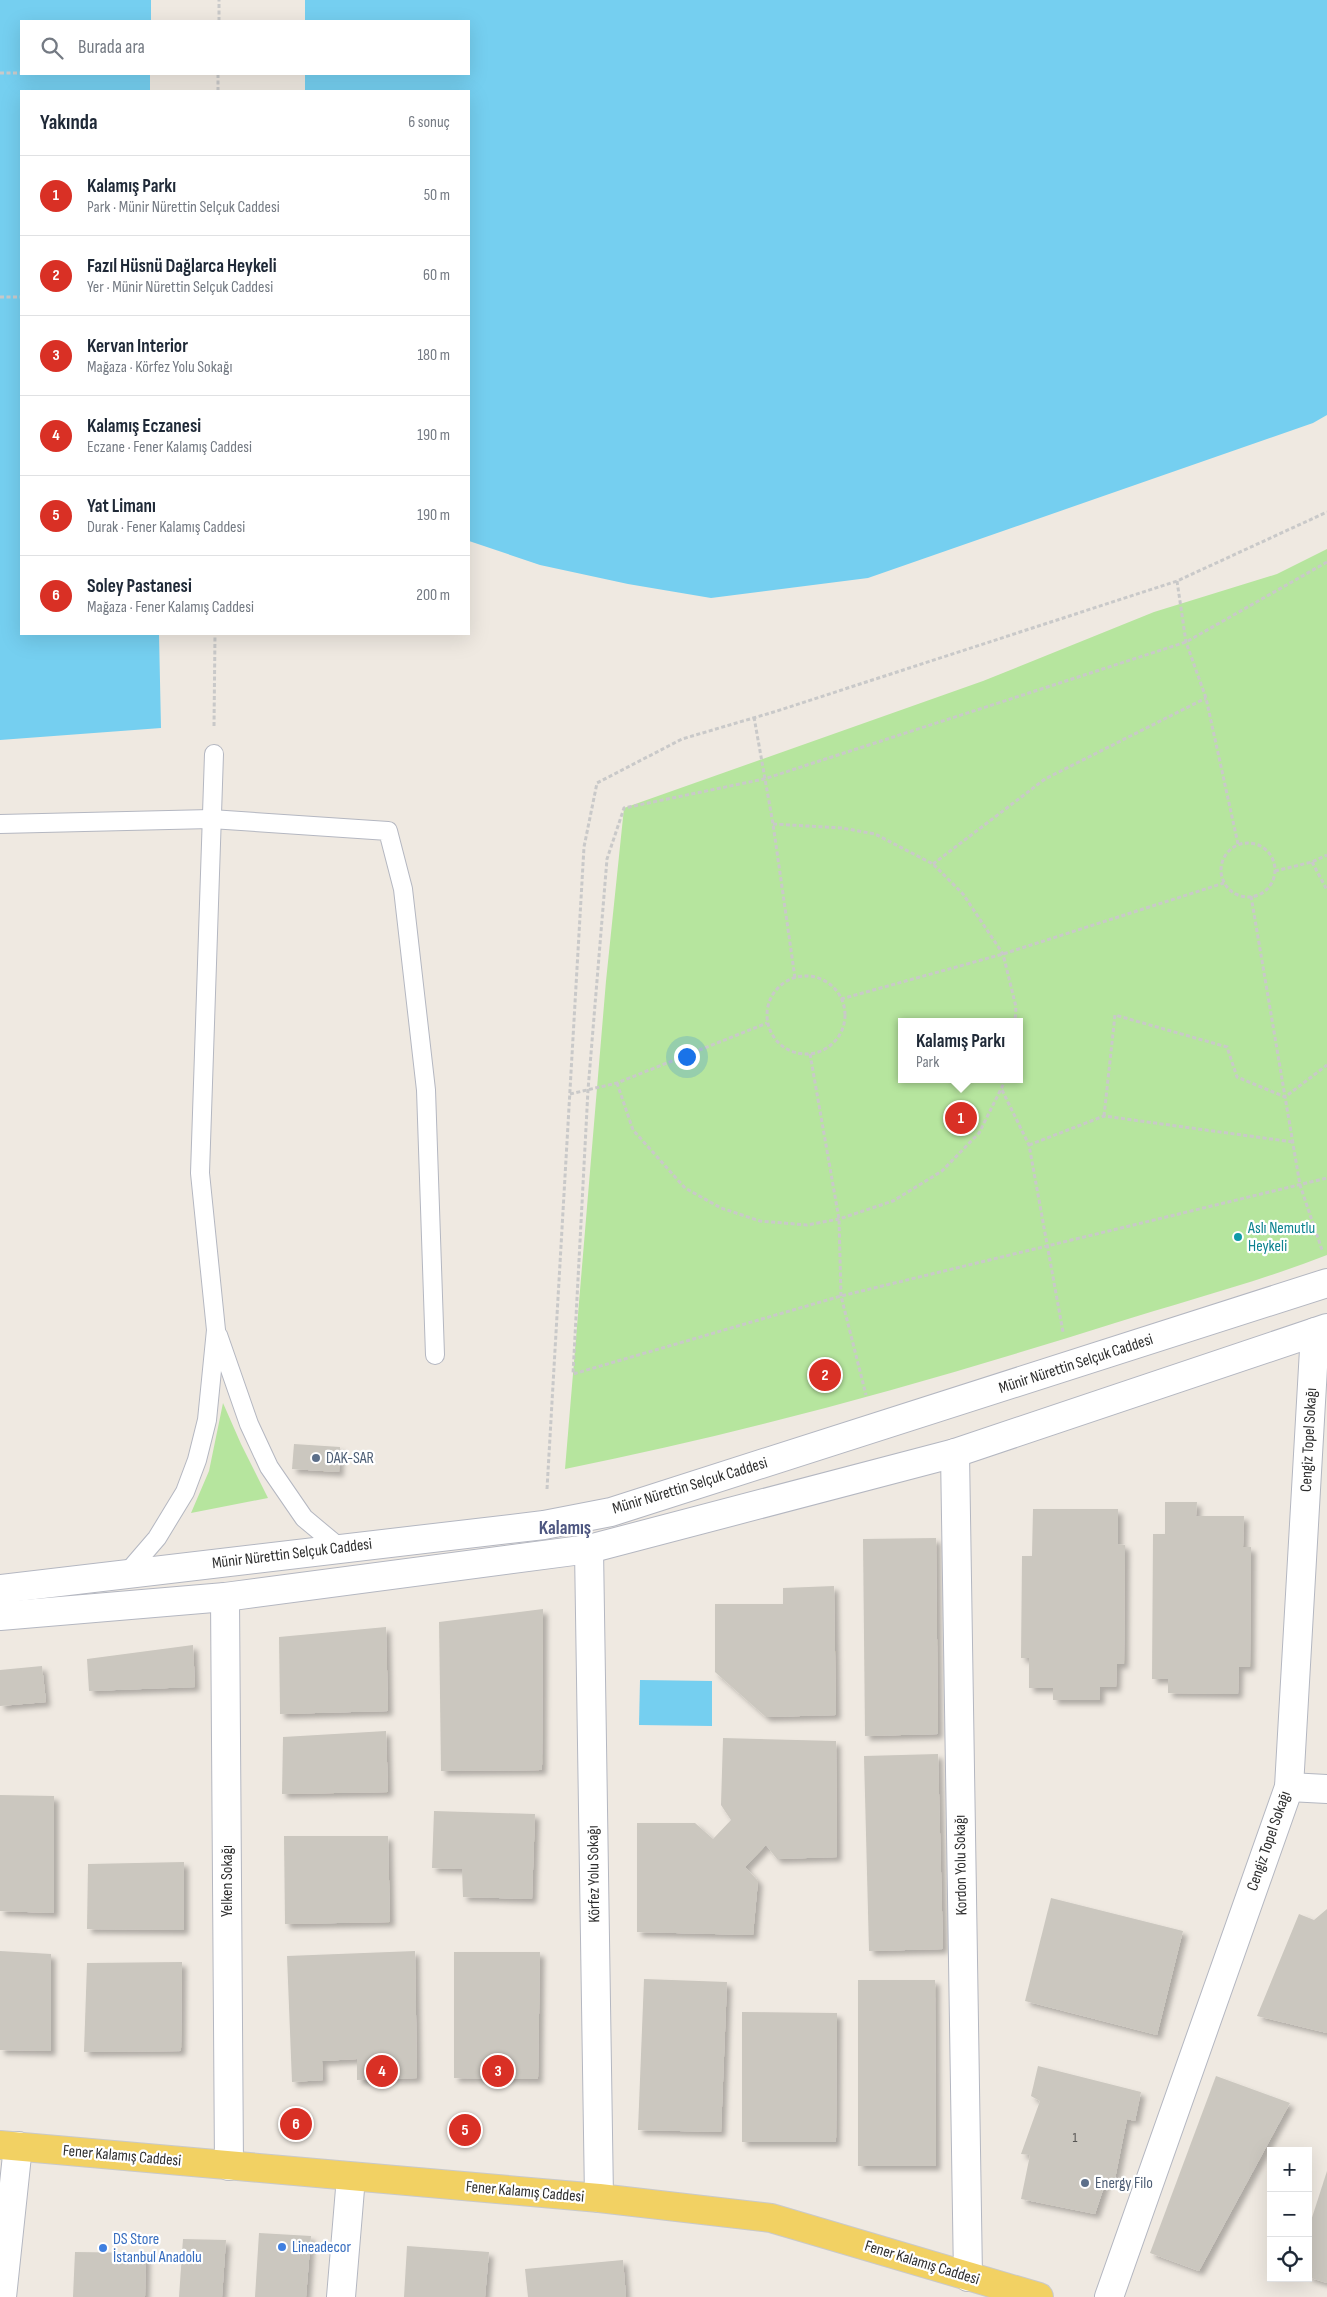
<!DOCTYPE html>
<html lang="tr">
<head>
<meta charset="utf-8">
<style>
  body { margin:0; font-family:"Sofia Sans Condensed",sans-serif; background:#f2f2f3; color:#1f2937 }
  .controls { position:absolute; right:15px; bottom:15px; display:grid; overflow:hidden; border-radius:0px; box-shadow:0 5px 20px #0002 }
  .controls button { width:45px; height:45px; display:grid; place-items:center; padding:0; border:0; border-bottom:1px solid #e0e1e3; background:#fff; color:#1f2937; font:25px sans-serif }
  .you { position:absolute; left:686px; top:1056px; width:18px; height:18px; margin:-12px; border:4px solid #fff; border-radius:50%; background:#1a73e8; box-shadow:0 0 0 8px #1a73e833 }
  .badge { display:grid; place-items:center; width:32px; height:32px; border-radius:50%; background:#d93025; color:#fff; font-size:16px; font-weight:700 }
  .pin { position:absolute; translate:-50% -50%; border:2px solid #fff; box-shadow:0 1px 5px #0006 }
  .popup { position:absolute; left:898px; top:1018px; width:125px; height:65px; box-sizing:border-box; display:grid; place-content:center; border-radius:0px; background:#fff; filter:drop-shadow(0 1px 4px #0005); font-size:16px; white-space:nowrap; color:#747a83 }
  .popup b { font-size:19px; color:#1f2937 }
  .popup::after { content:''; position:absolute; left:50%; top:100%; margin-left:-10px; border:10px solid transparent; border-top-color:#fff }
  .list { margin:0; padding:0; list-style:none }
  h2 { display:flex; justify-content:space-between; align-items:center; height:65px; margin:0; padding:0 20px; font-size:21px }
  h2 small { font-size:16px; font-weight:400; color:#747a83 }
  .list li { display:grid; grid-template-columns:32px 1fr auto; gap:15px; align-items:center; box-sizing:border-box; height:80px; padding:0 20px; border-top:1px solid #e0e1e3 }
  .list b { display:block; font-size:19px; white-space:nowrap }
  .list p { margin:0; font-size:16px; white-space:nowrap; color:#747a83 }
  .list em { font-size:16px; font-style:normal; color:#747a83 }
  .icon { flex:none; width:28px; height:28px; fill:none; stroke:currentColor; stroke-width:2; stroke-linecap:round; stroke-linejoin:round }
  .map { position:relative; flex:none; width:1327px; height:2297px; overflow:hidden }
  .search { position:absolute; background:#fff; box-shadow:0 5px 20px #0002; left:20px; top:20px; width:450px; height:55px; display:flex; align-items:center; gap:12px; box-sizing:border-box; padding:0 18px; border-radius:0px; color:#747a83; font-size:19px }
  .panel { position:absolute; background:#fff; box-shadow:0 5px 20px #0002; left:20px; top:90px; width:450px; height:545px; border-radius:0px }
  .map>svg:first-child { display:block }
</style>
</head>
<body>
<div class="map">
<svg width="1327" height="2297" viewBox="0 0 1327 2297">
  <defs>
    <filter id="shadow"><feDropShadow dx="4.5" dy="4.5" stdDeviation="2.5" flood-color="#0004"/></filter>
  </defs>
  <rect width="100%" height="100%" fill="#efe9e1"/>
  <g fill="#b6e59e" fill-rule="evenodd">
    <path d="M1327,549V1255C1258,1282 1185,1301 1115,1323C934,1380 751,1432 565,1469L606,981L624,808L983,681L1154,612L1277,574ZM902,1022H1020V1079H902Z"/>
    <polygon points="223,1403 241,1444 268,1498 191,1513 209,1471"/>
  </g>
  <g fill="#75cff0">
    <polygon points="0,0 151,0 151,21 21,21 21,74 150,74 150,91 21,91 21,634 159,634 161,728 0,740"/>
    <polygon points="305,0 1327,0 1327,415 1313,423 868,578 711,598 628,584 540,565 469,541 469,91 305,91 305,74 469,74 469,21 305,21"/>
    <polygon points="640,1680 712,1681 712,1726 639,1725"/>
  </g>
  <g fill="#cbc7bf" filter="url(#shadow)">
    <polygon points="294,1444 340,1447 339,1472 292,1469"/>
    <polygon points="1165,1502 1197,1502 1196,1516 1244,1516 1243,1547 1251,1547 1250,1667 1239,1667 1238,1694 1168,1693 1168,1679 1152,1679 1153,1534 1165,1534"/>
    <polygon points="1033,1509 1118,1509 1118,1544 1125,1545 1124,1664 1117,1664 1116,1687 1100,1687 1100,1700 1053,1700 1053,1688 1029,1688 1029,1658 1021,1658 1022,1556 1032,1556"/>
    <polygon points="936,1538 938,1734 865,1736 863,1539"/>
    <polygon points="834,1586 836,1715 766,1717 715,1672 715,1604 783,1604 783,1588"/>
    <polygon points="543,1609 542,1770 441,1771 439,1622"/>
    <polygon points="386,1627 388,1711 280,1714 279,1637"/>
    <polygon points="193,1645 195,1687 89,1691 87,1659"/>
    <polygon points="42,1666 46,1702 0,1706 0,1670"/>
    <polygon points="386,1731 388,1792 282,1794 283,1737"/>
    <polygon points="723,1738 836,1741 837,1857 777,1859 766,1845 745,1867 758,1881 753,1935 637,1932 637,1823 695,1823 713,1839 731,1820 721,1805"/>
    <polygon points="938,1754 943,1949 869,1951 864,1756"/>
    <polygon points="0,1795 54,1796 54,1913 0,1911"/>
    <polygon points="434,1811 535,1814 532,1899 463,1897 462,1869 432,1868"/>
    <polygon points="284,1836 388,1836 390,1922 285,1924"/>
    <polygon points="184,1862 184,1930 87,1929 88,1864"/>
    <polygon points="1051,1898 1183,1931 1157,2035 1025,2001"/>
    <polygon points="1327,1909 1327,2033 1257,2016 1299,1914 1314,1920"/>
    <polygon points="0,1951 51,1954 51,2051 0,2050"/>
    <polygon points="415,1951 417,2078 357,2080 357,2059 322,2061 323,2080 292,2082 287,1956"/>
    <polygon points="454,1952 540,1952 538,2079 454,2078"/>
    <polygon points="182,1962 181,2051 84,2052 87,1963"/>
    <polygon points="644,1979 727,1982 721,2132 638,2130"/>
    <polygon points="858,1980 935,1980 936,2166 858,2166"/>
    <polygon points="742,2012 837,2013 836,2142 742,2142"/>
    <polygon points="1038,2066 1141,2092 1135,2121 1127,2119 1115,2179 1107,2178 1095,2214 1021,2199 1030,2155 1021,2154 1040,2101 1031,2096"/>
    <polygon points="1216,2076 1290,2103 1199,2271 1150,2253"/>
    <polygon points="1327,2171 1327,2283 1308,2277 1308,2230"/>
    <polygon points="259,2233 311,2236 306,2297 255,2297"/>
    <polygon points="183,2239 226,2240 222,2297 179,2297"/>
    <polygon points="407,2246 489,2252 485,2297 404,2297"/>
    <polygon points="75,2252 146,2253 145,2297 73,2297"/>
    <polygon points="623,2260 626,2297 528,2297 525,2269"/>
  </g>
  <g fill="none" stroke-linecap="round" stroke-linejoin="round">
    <defs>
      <g id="lane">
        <polyline points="0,824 211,819 388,831 403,889 426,1090 435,1355"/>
        <polyline points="218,1335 249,1424 269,1467 304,1518 340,1548"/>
        <polyline points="126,1574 157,1538 185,1492 197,1460 207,1420 216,1330 200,1173 214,754"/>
      </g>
      <g id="street">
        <polyline points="955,1453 968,2277"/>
        <polyline points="589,1549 599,2198"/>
        <polyline points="225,1597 229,2166"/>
        <polyline points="1289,1787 1327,1789"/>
        <polyline points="2,2297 18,2146"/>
        <polyline points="341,2297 351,2177"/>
        <polyline points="1109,2297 1289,1787 1315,1332"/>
      </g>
      <g id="secondary">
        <polyline points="0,1589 544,1525 611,1512 1327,1283"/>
        <polyline points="0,1616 225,1597 589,1549 955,1453 1327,1328"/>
      </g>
      <polyline id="primary" points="0,2145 599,2198 771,2218 1039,2297"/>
    </defs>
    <use href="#lane" stroke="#b4b7c1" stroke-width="20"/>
    <use href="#street" stroke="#b4b7c1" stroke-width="30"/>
    <use href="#secondary" stroke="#b4b7c1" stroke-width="30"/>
    <use href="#primary" stroke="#c9c9c9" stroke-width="30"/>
    <g stroke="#c9c9c9" stroke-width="3" stroke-dasharray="4 2.5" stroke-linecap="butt">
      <polyline points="219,21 219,0"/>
      <polyline points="0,73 21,73"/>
      <polyline points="218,91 218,74"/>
      <polyline points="0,297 21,297"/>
      <polyline points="1327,562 1186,642 764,779 624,808 607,859 588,1090 573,1374 841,1296 1327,1178"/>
      <polyline points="1177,581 1186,642 1206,698 1238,844"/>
      <polyline points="754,717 773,824 795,978"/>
      <polyline points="214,726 215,634"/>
      <polyline points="773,824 842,828 875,834 933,864 963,894 1003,954 1016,1007 1015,1022"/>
      <circle cx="1248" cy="870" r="27"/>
      <polyline points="1312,862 1327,890"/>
      <polyline points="933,864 1045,779 1206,698"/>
      <polyline points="1275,871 1312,862 1327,855"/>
      <polyline points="1251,896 1300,1185 1322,1250"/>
      <circle cx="806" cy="1015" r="39"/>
      <polyline points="841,999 1003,954 1224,883"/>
      <polyline points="810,1054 839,1219 841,1296 866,1395"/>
      <polyline points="617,1083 633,1130 685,1188 721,1208 760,1221 807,1225 839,1219 893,1201 942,1171 979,1133 1006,1079"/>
      <polyline points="1002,1090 1029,1145 1063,1332"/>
      <polyline points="570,1094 617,1083 767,1023"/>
      <polyline points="1104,1116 1115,1015 1227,1047 1237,1077 1285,1097 1327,1065"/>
      <polyline points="1029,1145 1104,1116 1293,1142"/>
      <polyline points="547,1489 584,847 597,783 682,739 777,711 1177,581 1327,512"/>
    </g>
    <use href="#lane" stroke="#fff" stroke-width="18"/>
    <use href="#street" stroke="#fff" stroke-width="28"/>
    <use href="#secondary" stroke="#fff" stroke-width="28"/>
    <use href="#primary" stroke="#f2d163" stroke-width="28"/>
  </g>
  <circle fill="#0f9aa8" stroke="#fff" stroke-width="2" cx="1238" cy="1237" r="5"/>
  <g fill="#5c6f8a" stroke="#fff" stroke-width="2">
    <circle cx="316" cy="1458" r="5"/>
    <circle cx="1085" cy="2183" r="5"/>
  </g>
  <g fill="#3f7fe0" stroke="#fff" stroke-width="2">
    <circle cx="282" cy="2247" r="5"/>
    <circle cx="103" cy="2248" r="5"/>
  </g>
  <g text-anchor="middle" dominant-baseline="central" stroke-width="4.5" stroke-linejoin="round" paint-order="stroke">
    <g font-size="14" fill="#555452">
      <text x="1075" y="2137">1</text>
    </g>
    <g font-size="16" fill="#0d838f" stroke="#fff" text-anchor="start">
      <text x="1248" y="1228">Aslı Nemutlu<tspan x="1248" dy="18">Heykeli</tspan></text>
    </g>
    <g font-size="16" fill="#2e2e2e" stroke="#fff">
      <text transform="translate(1076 1364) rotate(-18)">Münir Nürettin Selçuk Caddesi</text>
      <text transform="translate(1309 1440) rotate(-87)">Cengiz Topel Sokağı</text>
      <text transform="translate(690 1486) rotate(-17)">Münir Nürettin Selçuk Caddesi</text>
      <text transform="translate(292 1554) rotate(-7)">Münir Nürettin Selçuk Caddesi</text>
      <text transform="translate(1269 1841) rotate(-71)">Cengiz Topel Sokağı</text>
      <text transform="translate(961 1865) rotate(-91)">Kordon Yolu Sokağı</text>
      <text transform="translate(594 1874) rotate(-91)">Körfez Yolu Sokağı</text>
      <text transform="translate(227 1881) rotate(-90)">Yelken Sokağı</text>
      <text transform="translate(122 2156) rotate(5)">Fener Kalamış Caddesi</text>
      <text transform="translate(525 2192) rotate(5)">Fener Kalamış Caddesi</text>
      <text transform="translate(922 2263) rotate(17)">Fener Kalamış Caddesi</text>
    </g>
    <g font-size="16" fill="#4e5e75" stroke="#fff" text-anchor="start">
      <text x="326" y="1458">DAK-SAR</text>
      <text x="1095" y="2183">Energy Filo</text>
    </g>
    <g font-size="16" fill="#366cbe" stroke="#fff" text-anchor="start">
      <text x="113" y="2239">DS Store<tspan x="113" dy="18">İstanbul Anadolu</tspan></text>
      <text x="292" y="2247">Lineadecor</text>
    </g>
    <g font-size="19" font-weight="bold" fill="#4d5680" stroke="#fff">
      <text x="565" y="1528">Kalamış</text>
    </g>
  </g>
</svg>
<div class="controls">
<button>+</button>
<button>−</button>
<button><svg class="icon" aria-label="locate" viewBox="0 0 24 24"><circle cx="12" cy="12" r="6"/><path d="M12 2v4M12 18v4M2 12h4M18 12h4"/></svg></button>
</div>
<div class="you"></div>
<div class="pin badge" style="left:961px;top:1118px">1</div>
<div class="popup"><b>Kalamış Parkı</b>Park</div>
<div class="pin badge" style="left:825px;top:1375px">2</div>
<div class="pin badge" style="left:498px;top:2071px">3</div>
<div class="pin badge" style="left:382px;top:2071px">4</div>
<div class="pin badge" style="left:465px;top:2130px">5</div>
<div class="pin badge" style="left:296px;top:2124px">6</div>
<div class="search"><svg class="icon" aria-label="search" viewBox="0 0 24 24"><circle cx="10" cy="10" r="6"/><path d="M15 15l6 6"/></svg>Burada ara</div>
<section class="panel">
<h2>Yakında<small>6 sonuç</small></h2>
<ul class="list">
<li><span class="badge">1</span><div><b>Kalamış Parkı</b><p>Park · Münir Nürettin Selçuk Caddesi</p></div><em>50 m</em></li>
<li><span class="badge">2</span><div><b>Fazıl Hüsnü Dağlarca Heykeli</b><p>Yer · Münir Nürettin Selçuk Caddesi</p></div><em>60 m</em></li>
<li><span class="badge">3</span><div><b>Kervan Interior</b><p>Mağaza · Körfez Yolu Sokağı</p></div><em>180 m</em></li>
<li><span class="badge">4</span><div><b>Kalamış Eczanesi</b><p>Eczane · Fener Kalamış Caddesi</p></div><em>190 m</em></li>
<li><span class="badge">5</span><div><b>Yat Limanı</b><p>Durak · Fener Kalamış Caddesi</p></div><em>190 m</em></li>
<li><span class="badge">6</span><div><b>Soley Pastanesi</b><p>Mağaza · Fener Kalamış Caddesi</p></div><em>200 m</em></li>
</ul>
</section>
</div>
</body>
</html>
